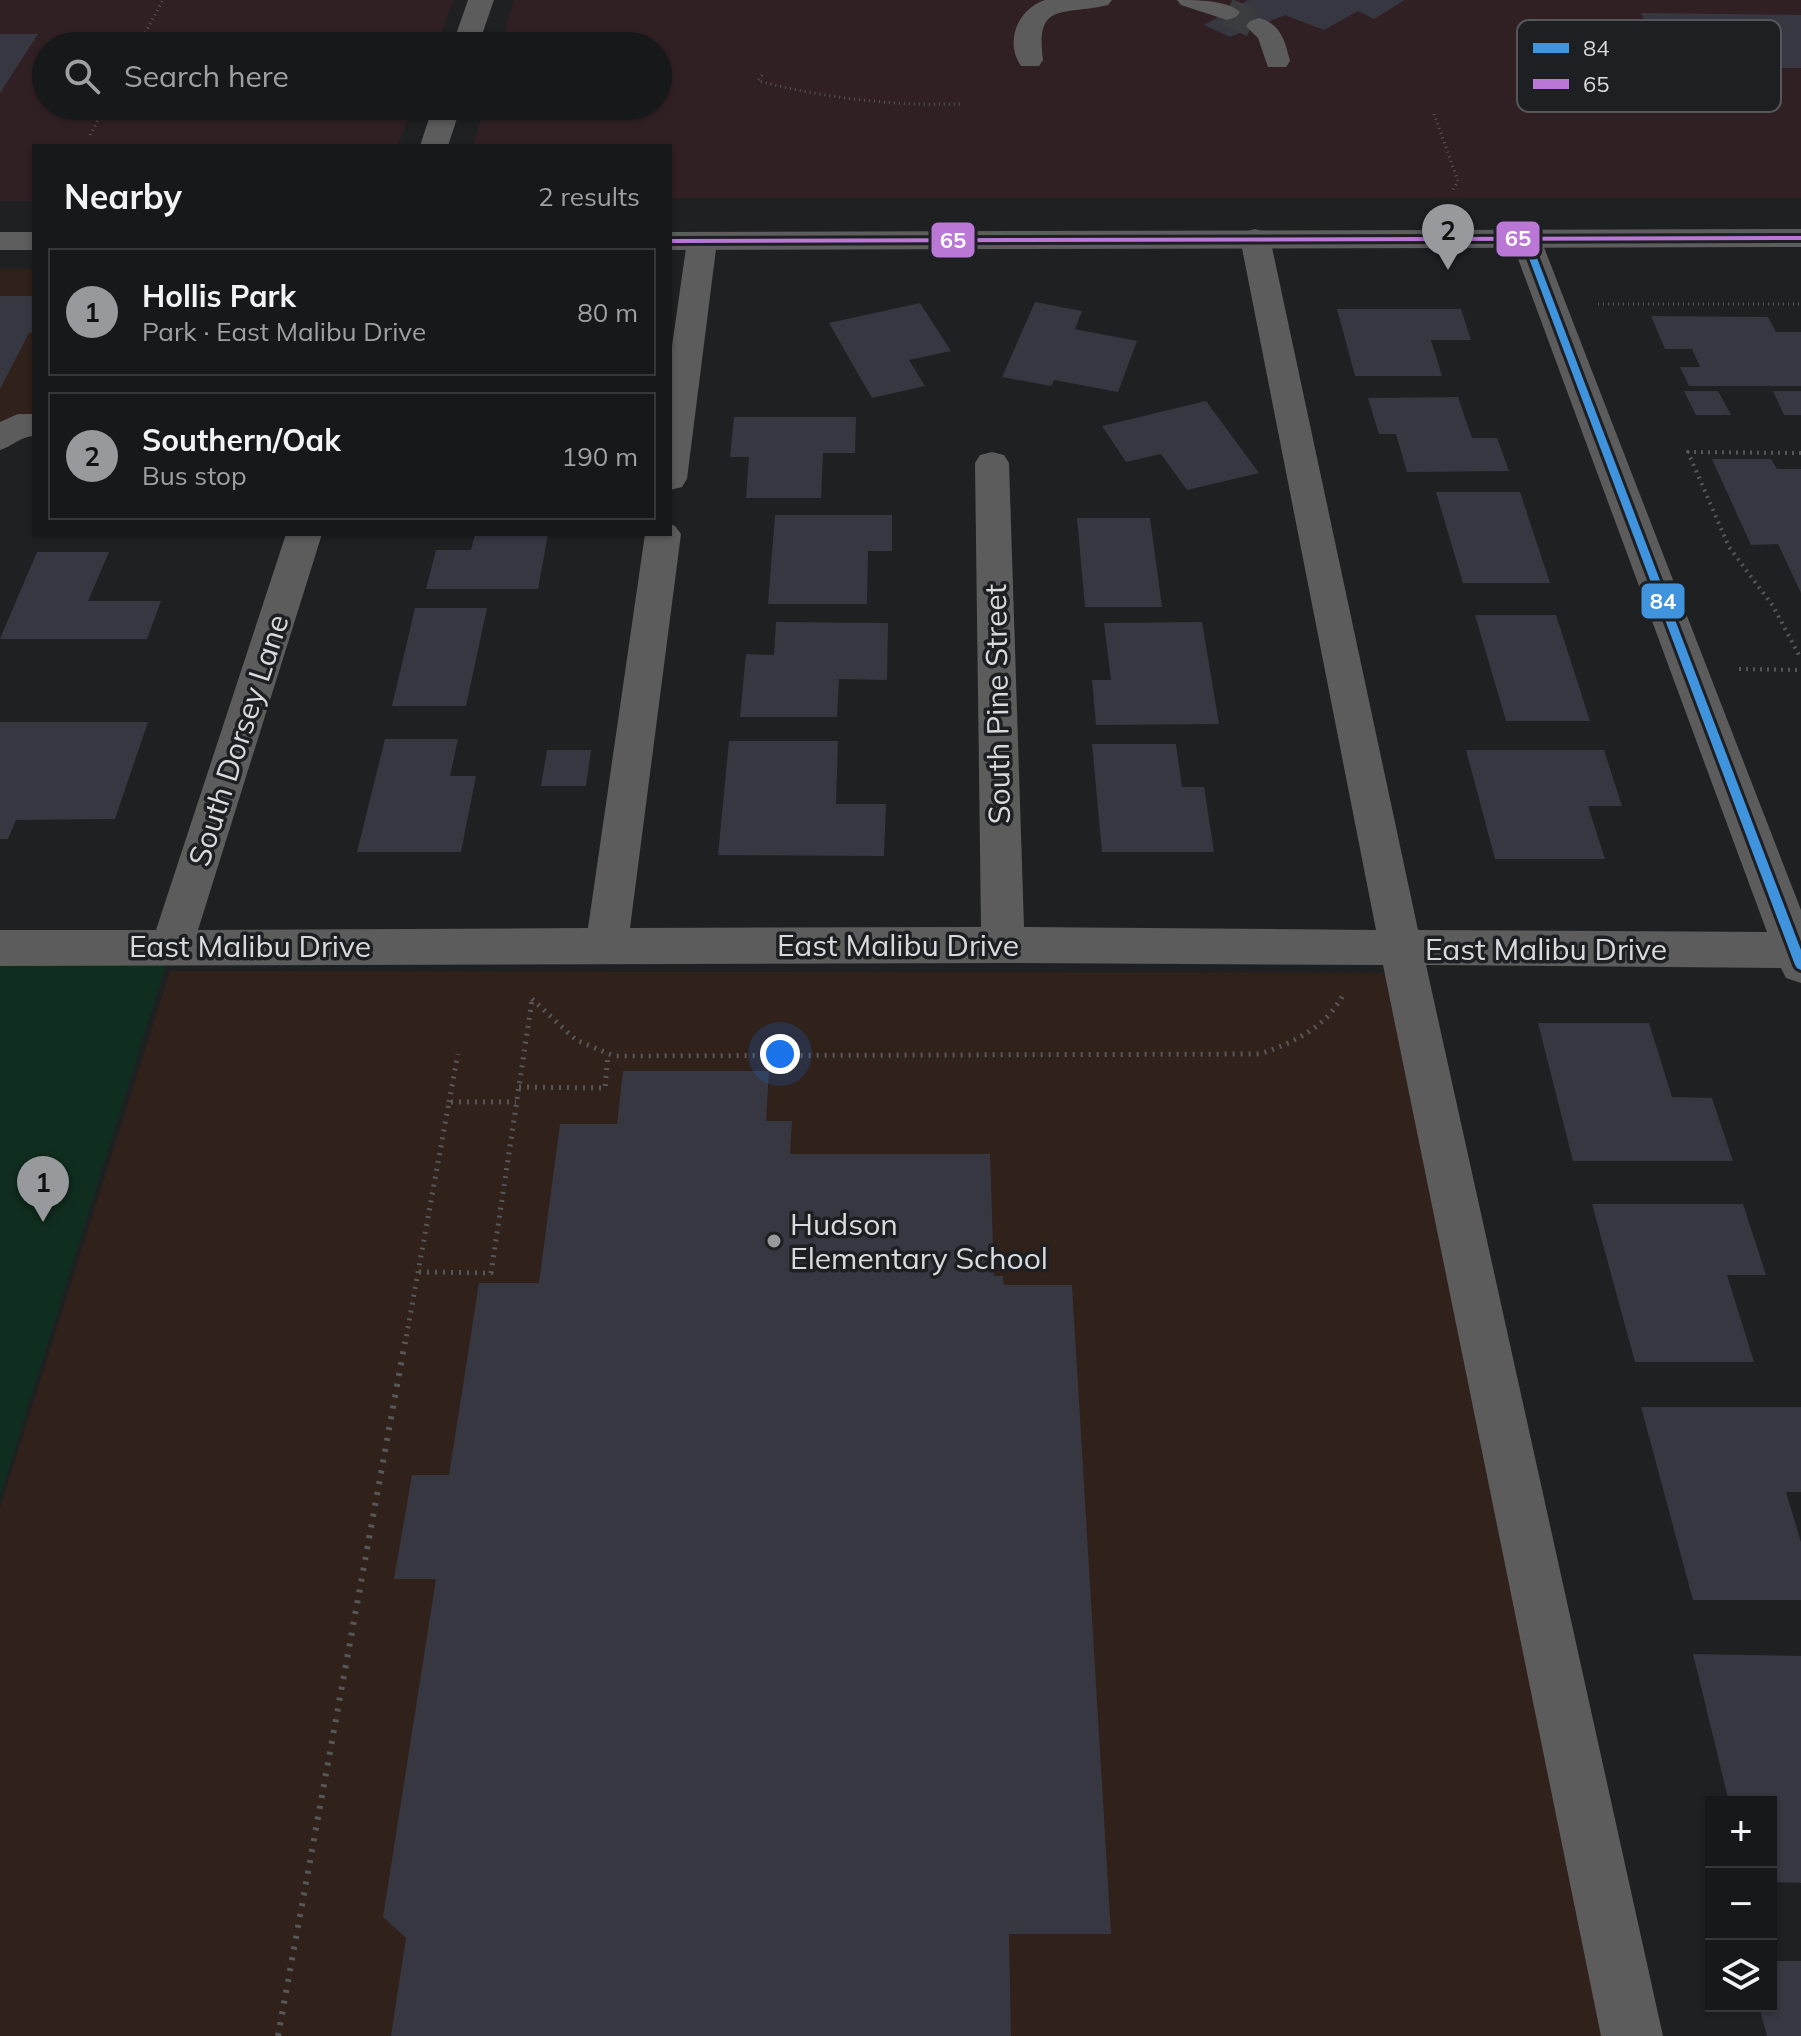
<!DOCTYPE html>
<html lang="en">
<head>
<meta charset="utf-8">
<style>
  body { margin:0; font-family:Mulish,sans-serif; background:#232527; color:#f1f3f6 }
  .controls { position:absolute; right:24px; bottom:24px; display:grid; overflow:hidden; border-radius:0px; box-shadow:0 2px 6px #0004 }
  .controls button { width:72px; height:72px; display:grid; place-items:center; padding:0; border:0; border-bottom:2px solid #353739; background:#16181a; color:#f1f3f6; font:40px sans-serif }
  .you { position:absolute; left:780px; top:1054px; width:28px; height:28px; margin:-20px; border:6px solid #fff; border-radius:50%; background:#1a73e8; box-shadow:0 0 0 12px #1a73e833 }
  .badge { display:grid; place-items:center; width:52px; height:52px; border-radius:50%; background:#97999c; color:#111; font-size:26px; font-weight:700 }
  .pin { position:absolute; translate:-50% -66px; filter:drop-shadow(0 2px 4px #0008) }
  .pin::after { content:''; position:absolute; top:42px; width:28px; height:24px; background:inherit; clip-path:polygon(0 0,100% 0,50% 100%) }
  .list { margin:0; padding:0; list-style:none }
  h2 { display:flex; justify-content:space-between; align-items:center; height:104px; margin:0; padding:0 32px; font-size:34px }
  h2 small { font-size:26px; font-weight:400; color:#9ea0a2 }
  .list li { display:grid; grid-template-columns:52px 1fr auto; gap:24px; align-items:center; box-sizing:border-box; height:128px; margin:0 16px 16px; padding:0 16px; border:2px solid #353739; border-radius:0px }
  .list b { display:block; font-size:30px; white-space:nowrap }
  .list p { margin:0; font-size:26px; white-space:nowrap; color:#9ea0a2 }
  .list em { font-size:26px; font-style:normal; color:#9ea0a2 }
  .icon { flex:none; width:44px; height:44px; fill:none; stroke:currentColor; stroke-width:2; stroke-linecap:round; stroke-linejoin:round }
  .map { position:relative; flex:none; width:1801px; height:2036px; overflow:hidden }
  .search { position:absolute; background:#16181a; box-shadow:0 2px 6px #0004; left:32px; top:32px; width:640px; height:88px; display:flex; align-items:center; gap:20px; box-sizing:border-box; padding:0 28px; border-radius:44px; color:#9ea0a2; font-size:30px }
  .panel { position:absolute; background:#16181a; box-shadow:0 2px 6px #0004; left:32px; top:144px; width:640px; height:392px; border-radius:0px }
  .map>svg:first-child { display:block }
</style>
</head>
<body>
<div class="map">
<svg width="1801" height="2036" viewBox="0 0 1801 2036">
  <rect width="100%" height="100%" fill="#1e2022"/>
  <g fill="#302023">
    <polygon points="0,0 454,0 436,46 46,46 46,106 413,106 398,146 34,146 34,201 0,201"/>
    <polygon points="514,0 1801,0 1801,198 670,198 670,146 473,146 484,106 658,106 658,46 500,46"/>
  </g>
  <g fill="#30211b">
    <polygon points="0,269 34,269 34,425 0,439"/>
    <polygon points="170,971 1406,973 1631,2036 0,2036 0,1508"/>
  </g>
  <polygon fill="#102e1f" points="172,945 0,1496 0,948"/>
  <g fill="#373741">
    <polygon points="1248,0 1405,0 1374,19 1358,11 1324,30 1285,15 1230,37 1204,25"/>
    <polygon points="1641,13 1801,15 1801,68 1671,68"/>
    <polygon points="0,34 38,34 0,93"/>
    <polygon points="0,296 34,296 34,333 29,333 0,389"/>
    <polygon points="1035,302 1082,311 1075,329 1137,341 1118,392 1054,380 1051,386 1002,377"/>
    <polygon points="920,303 951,351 909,360 925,386 872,398 829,323"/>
    <polygon points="1337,309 1461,309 1471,340 1431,340 1442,376 1355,376"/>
    <polygon points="1651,316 1768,317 1776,332 1801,332 1801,386 1689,386 1680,367 1700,367 1692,349 1665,349"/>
    <polygon points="1684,391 1718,391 1731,415 1696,415"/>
    <polygon points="1773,391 1801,391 1801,415 1784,415"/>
    <polygon points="1458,397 1472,438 1497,438 1509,471 1407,472 1396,434 1379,434 1368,398"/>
    <polygon points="1206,401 1259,473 1187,490 1161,454 1126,462 1102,426"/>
    <polygon points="734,417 856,417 855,453 823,453 821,498 746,498 749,457 730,457"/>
    <polygon points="1712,459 1771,459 1777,469 1801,469 1801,593 1778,544 1751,545"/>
    <polygon points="1436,492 1520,492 1550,583 1463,583"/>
    <polygon points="775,515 892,515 892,551 868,551 867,604 768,604"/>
    <polygon points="1077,518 1150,518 1162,607 1085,607"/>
    <polygon points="475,534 548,534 538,589 426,589 436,550 471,550"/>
    <polygon points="37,552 109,552 88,601 161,601 147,639 0,639"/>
    <polygon points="415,608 487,608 466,706 392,706"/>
    <polygon points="1475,615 1556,615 1590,721 1506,721"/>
    <polygon points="776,622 888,623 887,680 839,679 837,717 740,717 746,654 774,655"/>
    <polygon points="1202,622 1219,724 1096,725 1092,680 1111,680 1104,623"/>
    <polygon points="0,722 148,722 115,819 16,820 8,839 0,839"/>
    <polygon points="385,739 458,739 450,776 476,776 461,852 357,852"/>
    <polygon points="729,741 838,741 836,804 886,804 884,856 718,855"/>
    <polygon points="1092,744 1176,744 1182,787 1204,787 1214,852 1102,852"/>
    <polygon points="547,750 591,750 586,786 541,786"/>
    <polygon points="1466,750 1604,750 1622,806 1588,806 1605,859 1495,859"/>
    <polygon points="1538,1023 1649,1023 1672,1097 1712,1098 1733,1161 1573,1161"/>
    <polygon points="623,1071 769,1071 766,1121 792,1121 790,1154 990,1154 994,1276 1003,1276 1004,1285 1072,1285 1111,1934 1009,1934 1011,2036 391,2036 406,1938 383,1917 436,1579 394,1579 412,1475 449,1475 479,1283 539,1283 560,1124 617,1124"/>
    <polygon points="1592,1204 1743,1204 1766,1275 1727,1275 1754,1362 1635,1362"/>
    <polygon points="1641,1407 1801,1407 1801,1492 1786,1492 1801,1542 1801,1600 1693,1600"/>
    <polygon points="1693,1654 1801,1656 1801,1883 1771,1882 1771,1802 1729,1802"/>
    <polygon points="1771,1961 1801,1961 1801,2036 1767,2036 1759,2006 1771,2006"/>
  </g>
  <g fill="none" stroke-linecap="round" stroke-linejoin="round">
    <polyline stroke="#3a3c3e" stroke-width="28" stroke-dasharray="28 14" stroke-linecap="butt" points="1227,12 1259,26"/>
    <g stroke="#575758" stroke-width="3" stroke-dasharray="1 4" stroke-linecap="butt">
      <polyline points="138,46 163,0"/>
      <path d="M762,75L758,81C825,98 891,106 960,104"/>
      <polyline points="1434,114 1458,181 1453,190"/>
      <polyline points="90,135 106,106"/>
      <polyline points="1598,304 1801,304"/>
    </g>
    <g stroke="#575758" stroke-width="4" stroke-dasharray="2 5" stroke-linecap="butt">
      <polyline points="1801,453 1688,452 1729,547 1773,606 1801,659"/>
      <polyline points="1739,669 1801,670"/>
    </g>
    <g stroke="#575758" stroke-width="5" stroke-dasharray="2 6" stroke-linecap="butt">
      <path d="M532,999L576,1040L614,1056L1260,1054C1295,1042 1327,1027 1344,993"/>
      <polyline points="519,1087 605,1088 608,1054"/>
      <polyline points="449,1102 458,1054"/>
      <polyline points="419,1272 491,1273 532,1000"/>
      <polyline points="405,1344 449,1102 516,1102"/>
    </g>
    <polyline stroke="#575758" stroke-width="6" stroke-dasharray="3 8" stroke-linecap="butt" points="278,2036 405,1342"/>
    <g fill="#5d5c5c" fill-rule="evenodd">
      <polygon points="468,0 494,0 478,46 452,46"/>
      <path d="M1045,0H1112L1108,5C1064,16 1035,0 1043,60L1039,66H1021C1004,41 1018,9 1045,0Z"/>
      <path d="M1177,0C1197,0 1227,0 1240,12L1236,17L1227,20L1181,5Z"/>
      <path d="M1259,18C1281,24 1285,41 1290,61L1286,67H1268L1258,38L1246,26L1250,21Z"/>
      <polygon points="433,106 461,106 448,146 420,146"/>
      <polygon points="1525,228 1535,231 1540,237 1801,910 1801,983 1786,978 1781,968 1426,965 1663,2036 1601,2036 1383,965 1003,963 0,966 0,930 156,930 286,534 322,534 198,930 588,928 645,534 670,534 670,524 675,526 681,534 630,928 981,927 975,463 980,455 992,452 1004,455 1009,463 1024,927 1376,930 1240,238 1245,232 1255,229 1265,232 1270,238 1418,930 1767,932 1510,237 1515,231"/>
      <polygon points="702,232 712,235 717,241 687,479 682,487 670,490 670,360 687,241 692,235"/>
      <path d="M18,414H34V436C21,436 13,446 0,450V422Z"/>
    </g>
    <g fill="#5e5d5e" fill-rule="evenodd">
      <polygon points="1801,229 1801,247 670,250 670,232"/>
      <rect x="0" y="232" width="34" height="18"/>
    </g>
    <defs>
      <polygon id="bus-1" points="1522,235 1529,237 1801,950 1801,970 1797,968 1795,965 1521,237"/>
      <polygon id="bus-2" points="1801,236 1801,240 670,243 670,239"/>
    </defs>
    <use href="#bus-1" stroke="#1d1f23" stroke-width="6"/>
    <use href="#bus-2" stroke="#1d1f23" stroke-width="6"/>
    <use href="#bus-1" fill="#4094de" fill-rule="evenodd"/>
    <use href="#bus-2" fill="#ba77d6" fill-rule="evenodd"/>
  </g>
  <circle fill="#97999c" stroke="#1d1f23" stroke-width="3" cx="774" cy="1241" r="8"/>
  <g text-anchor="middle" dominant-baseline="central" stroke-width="7" stroke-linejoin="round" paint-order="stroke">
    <g font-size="30" fill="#d8dadd" stroke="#1d1f23">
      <text transform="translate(997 704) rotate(-91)">South Pine Street</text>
      <text transform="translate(238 740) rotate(-72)">South Dorsey Lane</text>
      <text x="898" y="945">East Malibu Drive</text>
      <text x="250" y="946">East Malibu Drive</text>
      <text x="1546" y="949">East Malibu Drive</text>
    </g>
    <g font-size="30" fill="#d8dadd" stroke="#1d1f23" text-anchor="start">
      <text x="790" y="1224">Hudson<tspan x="790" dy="34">Elementary School</tspan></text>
    </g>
  </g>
  <rect x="1517" y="20" width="264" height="92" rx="12" fill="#1d1f23" stroke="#55575b" stroke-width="2"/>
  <rect x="1533" y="43" width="36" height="10" fill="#4094de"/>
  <rect x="1533" y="79" width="36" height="10" fill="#ba77d6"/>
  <g font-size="22" fill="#d8dadd">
    <text x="1583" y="56">84</text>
    <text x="1583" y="92">65</text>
  </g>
  <g stroke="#1d1f23" stroke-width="3">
    <rect x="1495" y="220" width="46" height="38" rx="8" fill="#ba77d6"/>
    <rect x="930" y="221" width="46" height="38" rx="8" fill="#ba77d6"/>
    <rect x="1640" y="582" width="46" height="38" rx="8" fill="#4094de"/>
  </g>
  <g font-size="22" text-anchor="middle" font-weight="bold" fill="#fff">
    <text x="1518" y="246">65</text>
    <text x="953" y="248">65</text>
    <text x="1663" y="609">84</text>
  </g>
</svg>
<div class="controls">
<button>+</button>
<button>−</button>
<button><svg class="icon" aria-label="layers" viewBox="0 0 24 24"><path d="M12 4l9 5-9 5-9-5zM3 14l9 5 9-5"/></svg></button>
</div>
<div class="you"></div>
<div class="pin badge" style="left:43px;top:1222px">1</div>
<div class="pin badge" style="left:1448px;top:270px">2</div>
<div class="search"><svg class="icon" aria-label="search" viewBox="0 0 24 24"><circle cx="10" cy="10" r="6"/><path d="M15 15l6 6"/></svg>Search here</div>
<section class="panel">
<h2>Nearby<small>2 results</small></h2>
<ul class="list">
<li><span class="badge">1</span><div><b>Hollis Park</b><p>Park · East Malibu Drive</p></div><em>80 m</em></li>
<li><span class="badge">2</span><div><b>Southern/Oak</b><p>Bus stop</p></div><em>190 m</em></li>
</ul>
</section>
</div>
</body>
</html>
